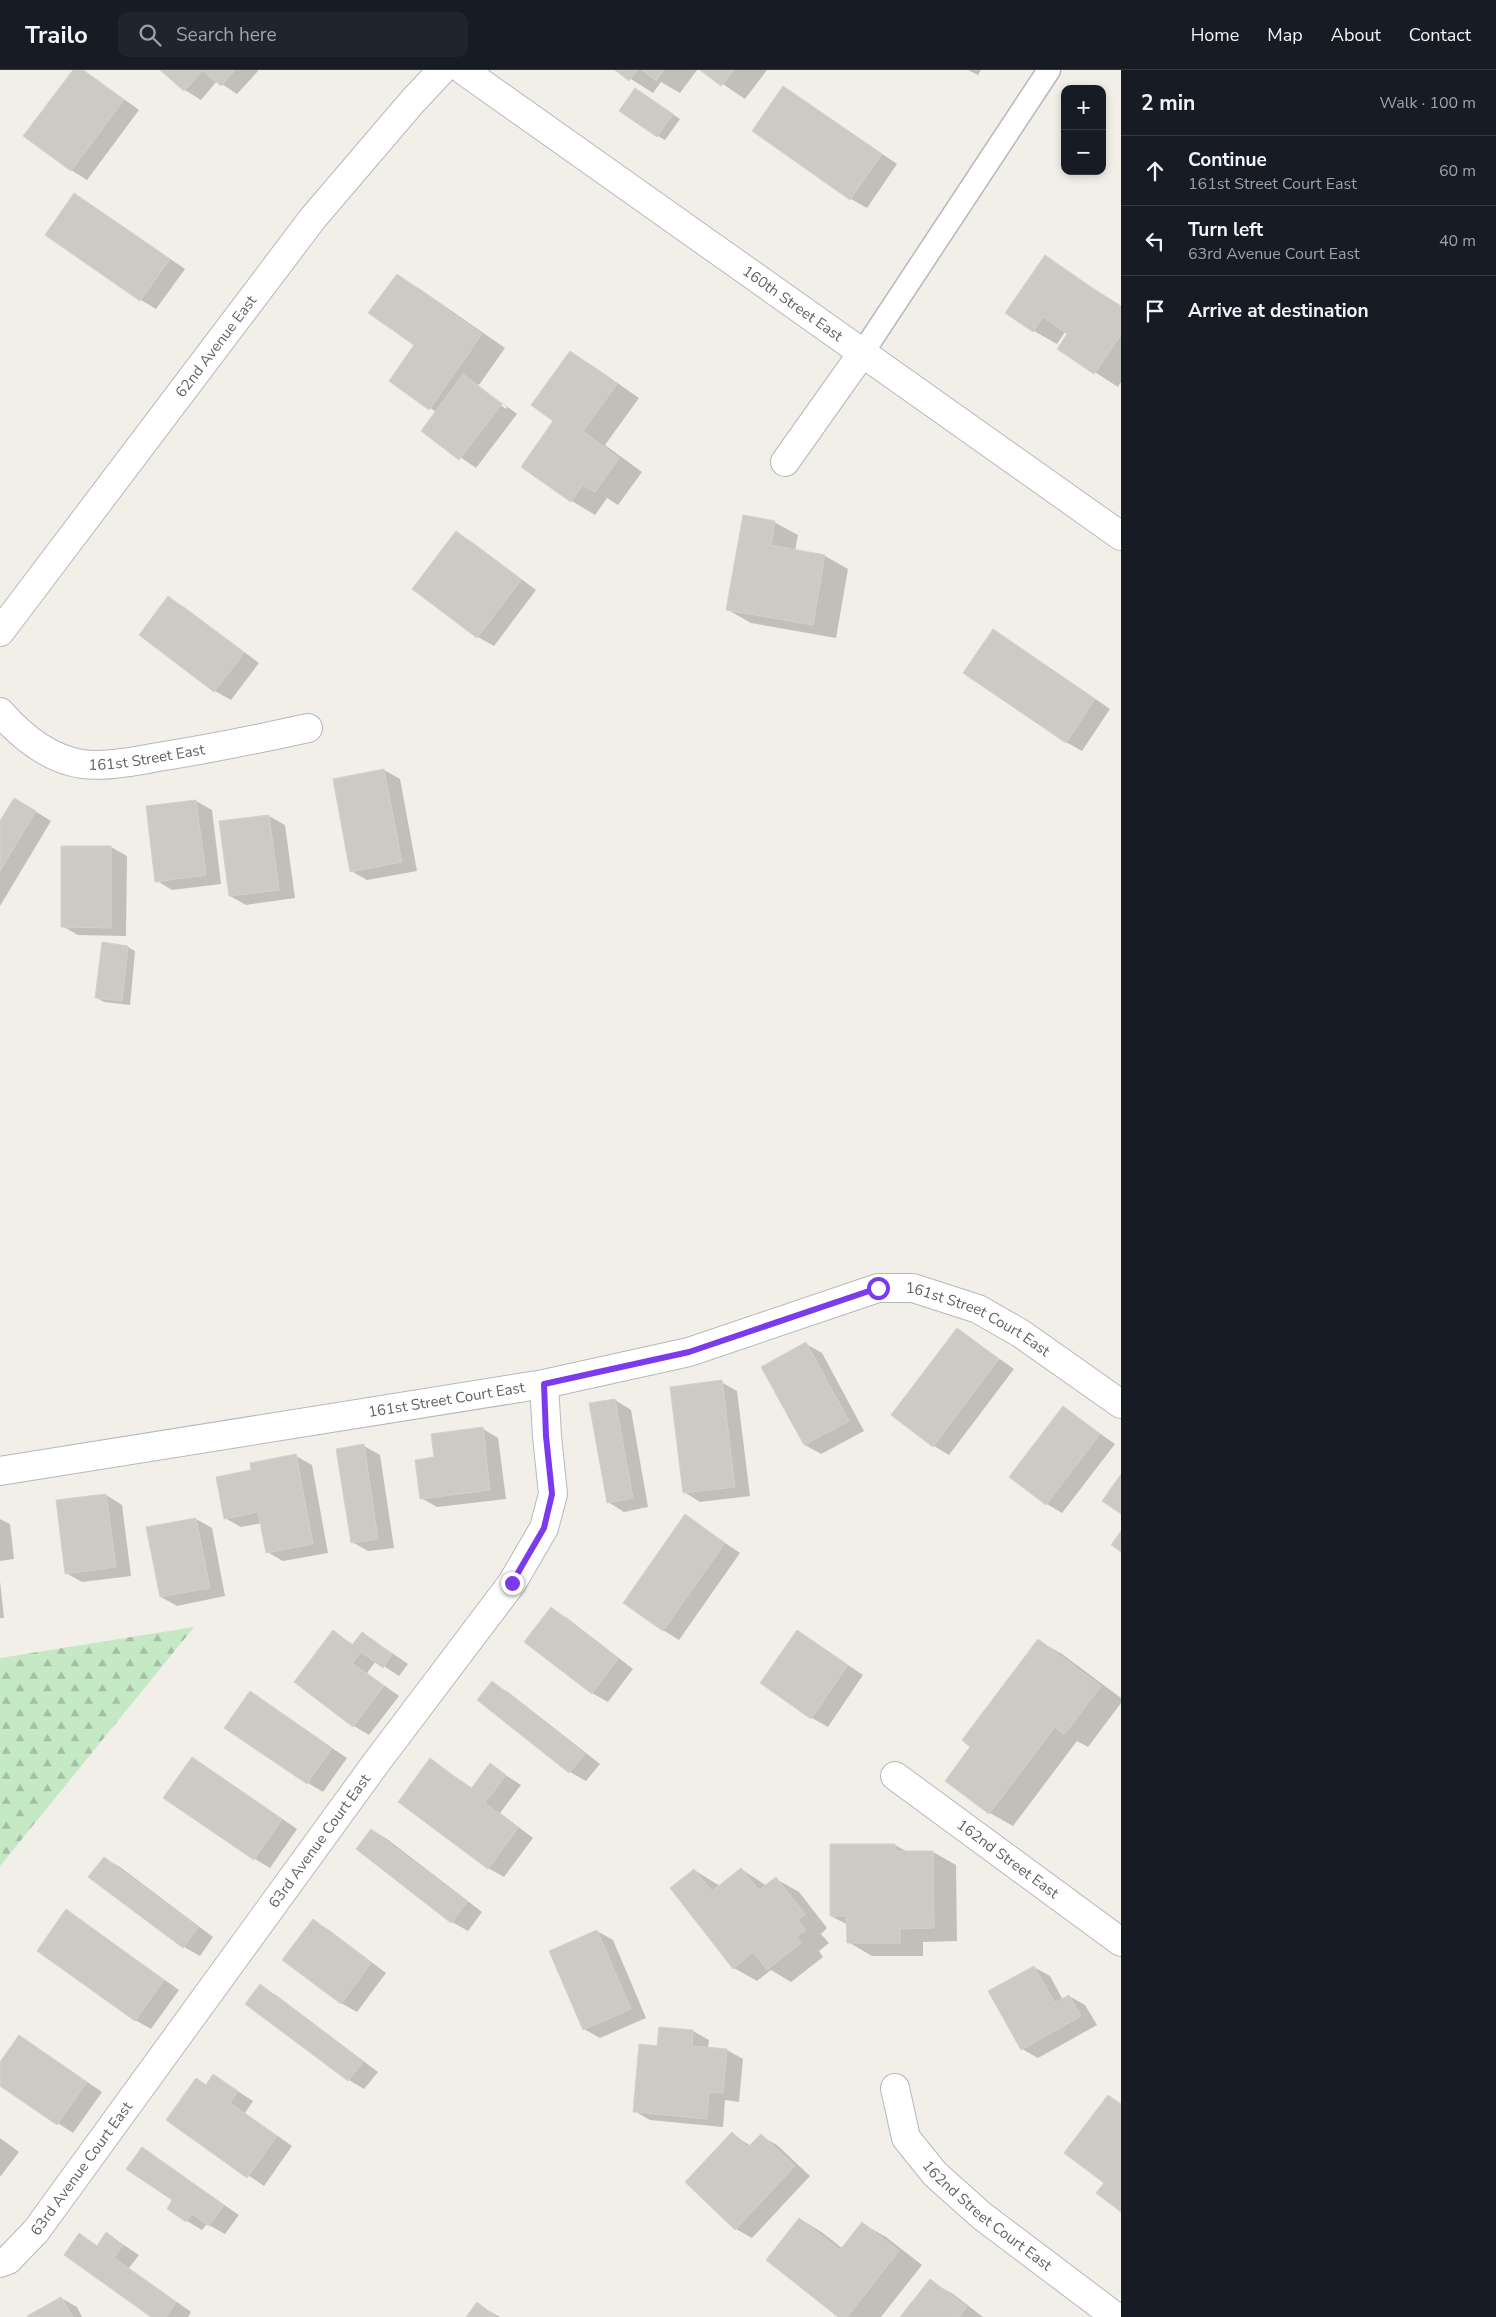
<!DOCTYPE html>
<html lang="en">
<head>
<meta charset="utf-8">
<style>
  body { margin:0; font-family:"Nunito Sans",sans-serif; background:#20242c; color:#f1f3f6 }
  .controls { position:absolute; right:15px; top:15px; display:grid; overflow:hidden; border-radius:10px; box-shadow:0 2px 8px #0003 }
  .controls button { width:45px; height:45px; display:grid; place-items:center; padding:0; border:0; border-bottom:1px solid #363941; background:#171b24; color:#f1f3f6; font:25px sans-serif }
  .stop { position:absolute; width:15px; height:15px; margin:-11px; border:4px solid #7c3aed; border-radius:50%; background:#fff }
  .stop.end { background:#7c3aed; border-color:#fff; box-shadow:0 1px 5px #0008 }
  .list { margin:0; padding:0; list-style:none }
  h2 { display:flex; justify-content:space-between; align-items:center; height:65px; margin:0; padding:0 20px; font-size:21px }
  h2 small { font-size:16px; font-weight:400; color:#9ea1a6 }
  .list li { display:grid; grid-template-columns:32px 1fr auto; gap:15px; align-items:center; box-sizing:border-box; height:70px; padding:0 20px; border-top:1px solid #363941 }
  .list b { display:block; font-size:19px; white-space:nowrap }
  .list p { margin:0; font-size:16px; white-space:nowrap; color:#9ea1a6 }
  .list em { font-size:16px; font-style:normal; color:#9ea1a6 }
  .icon { flex:none; width:28px; height:28px; fill:none; stroke:currentColor; stroke-width:2; stroke-linecap:round; stroke-linejoin:round }
  .map { position:relative; flex:none; width:1121px; height:2247px; overflow:hidden }
  header { display:flex; align-items:center; gap:30px; box-sizing:border-box; height:70px; padding:0 25px; background:#171b24; border-bottom:1px solid #363941 }
  header strong { font-size:24px }
  nav { display:flex; gap:28px; margin-inline-start:auto; font-size:18px }
  .search { width:350px; height:45px; background:#20242c; display:flex; align-items:center; gap:12px; box-sizing:border-box; padding:0 18px; border-radius:10px; color:#9ea1a6; font-size:19px }
  main { display:flex }
  aside { flex:1; background:#171b24 }
  .map>svg:first-child { display:block }
</style>
</head>
<body>
<header>
<strong>Trailo</strong>
<div class="search"><svg class="icon" aria-label="search" viewBox="0 0 24 24"><circle cx="10" cy="10" r="6"/><path d="M15 15l6 6"/></svg>Search here</div>
<nav><a>Home</a><a>Map</a><a>About</a><a>Contact</a></nav>
</header>
<main>
<div class="map">
<svg width="1121" height="2247" viewBox="0 0 1121 2247">
  <defs>
    <pattern id="forest-firs" width="22" height="20" patternUnits="userSpaceOnUse" patternTransform="scale(1.25)"><rect width="22" height="20" fill="#c5e8c5"/><path d="M5 1l3.5 6h-7zM16 11l3.5 6h-7z" fill="#a3c0a4"/></pattern>
  </defs>
  <rect width="100%" height="100%" fill="#f1efe8"/>
  <polygon fill="url(#forest-firs)" points="194,1557 0,1796 0,1588"/>
  <g fill="#0003" fill-rule="evenodd">
    <polygon points="74,0 83,0 92,6 139,40 87,110 71,100"/>
    <polygon points="162,0 258,0 258,1 237,24 217,11 201,30 185,20"/>
    <polygon points="617,0 697,0 680,23 661,12 653,23"/>
    <polygon points="702,0 767,0 745,29"/>
    <polygon points="968,0 981,0 978,5"/>
    <polygon points="784,17 897,94 867,138 851,129"/>
    <polygon points="643,24 680,49 665,70 658,66"/>
    <polygon points="75,124 185,199 156,239 141,230"/>
    <polygon points="1045,187 1121,236 1121,312 1118,317 1059,279 1069,264 1065,262 1057,274 1034,261"/>
    <path d="M397,205L420,219L505,278L479,315L517,344L476,398L422,360L436,342L390,311L415,275ZM478,314L507,337L506,339L478,317Z"/>
    <polygon points="570,282 593,296 639,328 605,375 642,402 618,435 607,428 595,445 572,431 523,396 555,351"/>
    <polygon points="774,452 798,465 795,481 825,486 848,499 836,568 751,553 728,540"/>
    <polygon points="456,463 472,472 536,520 494,576 478,567 414,519"/>
    <polygon points="168,528 184,537 259,593 231,630 215,621 140,564"/>
    <polygon points="1009,570 1110,639 1082,681 1066,672"/>
    <polygon points="384,700 400,709 417,801 367,810 351,801"/>
    <polygon points="196,731 212,740 221,814 172,820 157,811"/>
    <polygon points="30,738 51,751 0,836 0,753"/>
    <polygon points="269,746 285,755 295,828 246,835 230,826"/>
    <polygon points="111,777 127,786 126,866 78,865 62,856"/>
    <polygon points="128,877 135,881 130,935 104,932 97,928"/>
    <polygon points="957,1259 1014,1299 949,1385 934,1376"/>
    <polygon points="806,1274 822,1283 864,1361 821,1384 805,1375"/>
    <polygon points="721,1312 737,1321 750,1426 700,1432 684,1422"/>
    <polygon points="615,1330 631,1340 648,1437 624,1442 608,1432"/>
    <polygon points="1064,1338 1115,1374 1062,1443 1047,1434"/>
    <polygon points="483,1359 498,1368 506,1429 437,1437 421,1428 435,1388"/>
    <polygon points="364,1376 380,1385 394,1478 368,1481 352,1472"/>
    <polygon points="296,1386 312,1395 328,1483 283,1491 267,1482 262,1453 241,1457 225,1448 252,1401"/>
    <polygon points="106,1425 122,1435 131,1506 82,1512 66,1503"/>
    <polygon points="685,1446 740,1483 679,1570 663,1560"/>
    <polygon points="0,1449 10,1454 14,1489 0,1491"/>
    <polygon points="196,1449 212,1458 225,1526 177,1536 161,1527"/>
    <polygon points="0,1511 4,1548 0,1548"/>
    <polygon points="551,1539 567,1548 633,1599 608,1632 592,1623"/>
    <polygon points="333,1562 354,1575 363,1563 408,1594 399,1606 376,1591 367,1603 399,1626 369,1665 354,1656"/>
    <polygon points="798,1562 863,1605 828,1657 812,1648"/>
    <polygon points="1039,1571 1062,1584 1121,1628 1121,1633 1088,1677 1077,1671 1013,1756 990,1743 947,1711 972,1676"/>
    <polygon points="492,1613 508,1622 600,1694 586,1711 570,1702 478,1630"/>
    <polygon points="250,1623 347,1688 323,1722 308,1713"/>
    <polygon points="431,1690 472,1718 490,1695 521,1715 500,1743 533,1768 504,1807 488,1798"/>
    <polygon points="208,1698 297,1759 270,1798 255,1789"/>
    <polygon points="372,1760 387,1769 482,1842 468,1861 452,1852"/>
    <polygon points="831,1775 895,1775 908,1782 933,1782 956,1795 957,1871 923,1872 923,1886 872,1886 848,1872 848,1855 831,1846"/>
    <polygon points="104,1788 120,1797 213,1867 200,1886 184,1877"/>
    <polygon points="741,1799 767,1816 776,1809 799,1822 827,1858 821,1864 829,1873 819,1881 823,1887 791,1912 771,1900 757,1911 734,1898 694,1800 720,1816"/>
    <polygon points="67,1841 179,1920 151,1959 135,1950"/>
    <polygon points="313,1851 329,1860 386,1903 357,1942 341,1933"/>
    <polygon points="597,1861 613,1870 646,1948 600,1968 584,1959"/>
    <polygon points="1034,1897 1050,1906 1063,1930 1069,1926 1085,1935 1097,1955 1038,1988 1022,1979"/>
    <polygon points="260,1916 276,1925 378,2002 364,2019 349,2010"/>
    <polygon points="693,1961 709,1970 708,1979 727,1980 743,1989 739,2032 725,2030 723,2057 650,2050 634,2041 659,1978"/>
    <polygon points="19,1966 102,2022 73,2063 0,2015 0,1994"/>
    <polygon points="214,2006 253,2031 245,2043 292,2076 264,2116 168,2049 207,2016"/>
    <polygon points="732,2064 751,2076 761,2066 777,2075 810,2106 752,2168 736,2159 687,2112"/>
    <polygon points="0,2068 19,2082 0,2107"/>
    <polygon points="142,2079 239,2145 225,2164 207,2154 202,2160 187,2151"/>
    <polygon points="800,2149 823,2163 843,2179 863,2154 886,2167 922,2195 881,2247 840,2247"/>
    <polygon points="107,2164 139,2185 129,2198 191,2242 188,2247 153,2247 79,2165 98,2176"/>
    <polygon points="930,2211 953,2224 983,2247 902,2247"/>
    <polygon points="61,2228 77,2237 82,2247 29,2247"/>
    <polygon points="477,2234 500,2247 467,2247"/>
  </g>
  <g fill="#cccac5" stroke="#d6d1c6">
    <polygon points="73,0 83,0 124,30 71,101 23,66"/>
    <polygon points="160,0 235,0 221,16 203,1 184,21"/>
    <polygon points="615,0 637,0 629,11"/>
    <polygon points="642,0 664,0 656,11"/>
    <polygon points="700,0 734,0 721,16"/>
    <polygon points="783,16 882,84 850,130 752,61"/>
    <polygon points="635,18 673,44 657,67 619,41"/>
    <polygon points="74,123 170,189 140,231 45,165"/>
    <polygon points="1045,185 1121,238 1121,265 1094,304 1057,279 1067,264 1043,247 1033,262 1005,243"/>
    <polygon points="397,204 482,264 429,340 389,311 414,275 368,243"/>
    <polygon points="570,281 617,314 583,361 619,388 595,422 583,415 571,432 521,397 553,351 531,335"/>
    <polygon points="463,304 502,334 459,390 421,361"/>
    <polygon points="743,445 775,451 771,475 825,485 813,555 726,540"/>
    <polygon points="456,461 521,510 477,568 412,519"/>
    <polygon points="168,526 244,583 214,622 139,565"/>
    <polygon points="993,559 1095,629 1066,673 963,603"/>
    <polygon points="384,699 402,792 350,802 333,709"/>
    <polygon points="14,728 36,741 0,801 0,751"/>
    <polygon points="196,730 206,805 155,812 146,736"/>
    <polygon points="269,745 279,820 229,826 219,751"/>
    <polygon points="61,776 111,776 111,858 61,857"/>
    <polygon points="102,872 128,876 122,931 95,928"/>
    <polygon points="957,1258 999,1289 933,1377 891,1345"/>
    <polygon points="806,1272 849,1351 804,1375 761,1297"/>
    <polygon points="722,1310 735,1417 683,1423 670,1317"/>
    <polygon points="615,1329 633,1428 607,1433 589,1333"/>
    <polygon points="1063,1336 1100,1364 1046,1435 1009,1407"/>
    <polygon points="483,1357 490,1420 420,1429 415,1390 434,1387 431,1364"/>
    <polygon points="364,1374 378,1469 351,1473 336,1379"/>
    <polygon points="296,1384 313,1474 266,1483 258,1442 224,1449 216,1407 251,1400 250,1393"/>
    <polygon points="1121,1404 1121,1444 1102,1431"/>
    <polygon points="106,1424 116,1497 65,1504 56,1430"/>
    <polygon points="685,1444 725,1473 663,1561 623,1533"/>
    <polygon points="196,1448 210,1518 160,1527 146,1457"/>
    <polygon points="1121,1461 1121,1482 1111,1475"/>
    <polygon points="551,1537 618,1589 592,1624 524,1572"/>
    <polygon points="333,1560 352,1575 362,1562 392,1584 383,1598 361,1582 352,1593 384,1616 353,1657 294,1612"/>
    <polygon points="797,1560 848,1595 811,1649 760,1613"/>
    <polygon points="1038,1569 1101,1616 1064,1665 1055,1657 989,1744 945,1711 970,1677 962,1670"/>
    <polygon points="492,1611 585,1684 569,1703 477,1630"/>
    <polygon points="250,1621 332,1678 307,1714 224,1658"/>
    <polygon points="192,1687 282,1749 254,1790 163,1728"/>
    <polygon points="430,1688 471,1719 490,1693 506,1705 485,1733 518,1758 488,1799 398,1732"/>
    <polygon points="371,1759 467,1832 451,1853 356,1779"/>
    <polygon points="830,1774 895,1774 896,1781 933,1781 934,1858 900,1859 900,1873 847,1873 846,1846 830,1846"/>
    <polygon points="104,1787 198,1857 183,1878 88,1807"/>
    <polygon points="741,1798 759,1820 776,1807 805,1844 798,1850 806,1860 796,1867 801,1873 767,1900 753,1882 733,1899 670,1818 694,1799 712,1821"/>
    <polygon points="66,1839 164,1910 135,1951 37,1881"/>
    <polygon points="313,1849 371,1893 341,1934 282,1890"/>
    <polygon points="597,1860 631,1939 583,1960 549,1881"/>
    <polygon points="1034,1896 1055,1933 1069,1925 1081,1946 1021,1980 988,1921"/>
    <polygon points="260,1914 363,1992 348,2011 245,1934"/>
    <polygon points="659,1957 693,1960 692,1976 727,1979 723,2023 709,2022 707,2049 633,2042 639,1974 657,1976"/>
    <polygon points="19,1965 87,2012 57,2055 0,2016 0,1992"/>
    <polygon points="213,2004 238,2021 230,2033 277,2066 247,2108 166,2050 196,2008 206,2015"/>
    <polygon points="1108,2025 1121,2034 1121,2142 1096,2123 1104,2113 1064,2083"/>
    <polygon points="732,2062 748,2077 761,2064 795,2096 735,2160 685,2112"/>
    <polygon points="142,2077 224,2135 209,2156 192,2144 186,2152 167,2139 172,2130 126,2099"/>
    <polygon points="799,2148 840,2180 862,2152 899,2181 847,2247 838,2247 766,2190"/>
    <polygon points="106,2162 123,2175 114,2188 176,2232 166,2247 151,2247 64,2185 79,2163 97,2176"/>
    <polygon points="930,2209 967,2237 959,2247 900,2247"/>
    <polygon points="61,2227 73,2247 28,2247 27,2246"/>
    <polygon points="477,2232 496,2247 466,2247"/>
  </g>
  <g fill="none" stroke-linecap="round" stroke-linejoin="round">
    <defs>
      <polyline id="lane" points="863,282 1049,0"/>
      <g id="street">
        <polyline points="785,392 863,282"/>
        <path id="s1" d="M0,562L313,148L412,32L442,0"/>
        <path id="s2" d="M0,642C21,666 49,689 82,694C102,697 138,691 158,687C209,679 258,669 308,658"/>
        <path id="s3" d="M0,1401L544,1314L689,1282L878,1218H913L978,1239L1020,1263L1121,1334"/>
        <path id="s4" d="M895,1706L1121,1872"/>
        <path id="s5" d="M895,2018L906,2068L935,2104L982,2146L1116,2247"/>
        <path id="s6" d="M0,2193L8,2190L36,2161L376,1693L512,1513L544,1458L553,1424L547,1366L544,1314"/>
      </g>
      <g id="secondary">
        <path id="s7" d="M463,0L1121,466"/>
      </g>
    </defs>
    <use href="#lane" stroke="#b5b8bc" stroke-width="25"/>
    <use href="#street" stroke="#b5b8bc" stroke-width="30"/>
    <use href="#secondary" stroke="#b6babf" stroke-width="30"/>
    <use href="#lane" stroke="#fff" stroke-width="22"/>
    <use href="#street" stroke="#fff" stroke-width="28"/>
    <use href="#secondary" stroke="#fff" stroke-width="28"/>
  </g>
  <g fill="none" stroke-linecap="round" stroke-linejoin="round">
    <polyline stroke="#7c3aed" stroke-width="6" points="512,1513 544,1458 552,1424 546,1366 544,1314 689,1282 878,1218"/>
  </g>
  <g text-anchor="middle" dominant-baseline="central" stroke-width="4.5" stroke-linejoin="round" paint-order="stroke">
    <g font-size="15" fill="#5f6368" stroke="#fff">
      <text stroke="none"><textPath href="#s7" startOffset="404">160th Street East</textPath></text>
      <text stroke="none"><textPath href="#s1" startOffset="358">62nd Avenue East</textPath></text>
      <text stroke="none"><textPath href="#s2" startOffset="164">161st Street East</textPath></text>
      <text stroke="none"><textPath href="#s3" startOffset="1006">161st Street Court East</textPath></text>
      <text stroke="none"><textPath href="#s3" startOffset="452">161st Street Court East</textPath></text>
      <text stroke="none"><textPath href="#s6" startOffset="531">63rd Avenue Court East</textPath></text>
      <text stroke="none"><textPath href="#s4" startOffset="140">162nd Street East</textPath></text>
      <text stroke="none"><textPath href="#s6" startOffset="126">63rd Avenue Court East</textPath></text>
      <text stroke="none"><textPath href="#s5" startOffset="164">162nd Street Court East</textPath></text>
    </g>
  </g>
</svg>
<div class="controls">
<button>+</button>
<button>−</button>
</div>
<div class="stop" style="left:878px;top:1218px"></div>
<div class="stop end" style="left:512px;top:1513px"></div>
</div>
<aside>
<h2>2 min<small>Walk · 100 m</small></h2>
<ul class="list">
<li><svg class="icon" aria-label="ahead" viewBox="0 0 24 24"><path d="M12 20V5M6 11l6-6 6 6"/></svg><div><b>Continue</b><p>161st Street Court East</p></div><em>60 m</em></li>
<li><svg class="icon" aria-label="left" viewBox="0 0 24 24"><path d="M17 20v-9H6M10 6l-5 5 5 5"/></svg><div><b>Turn left</b><p>63rd Avenue Court East</p></div><em>40 m</em></li>
<li><svg class="icon" aria-label="arrive" viewBox="0 0 24 24"><path d="M6 21V4h12l-3 4 3 4H6"/></svg><div><b>Arrive at destination</b></div></li>
</ul>
</aside>
</main>
</body>
</html>
